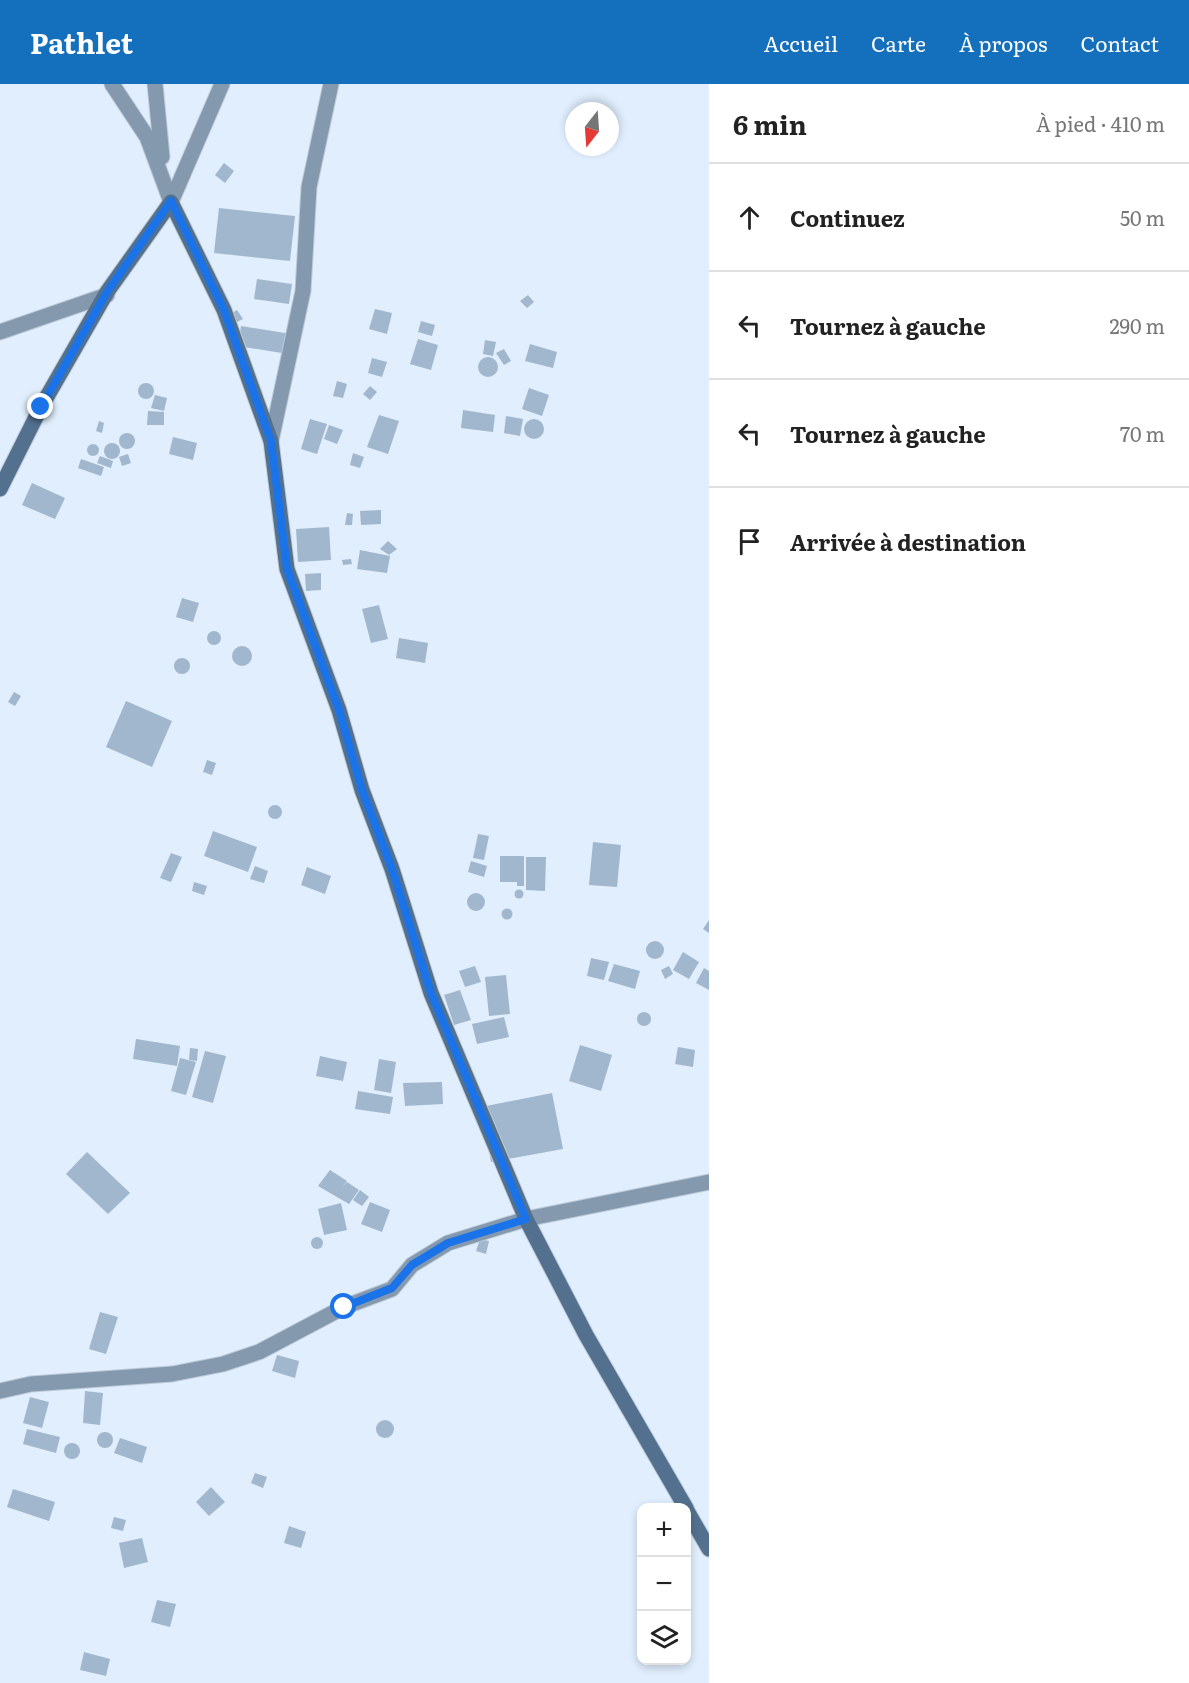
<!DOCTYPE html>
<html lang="fr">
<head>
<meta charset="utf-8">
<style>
  body { margin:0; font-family:Literata,serif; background:#f6f6f6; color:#222 }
  .controls { position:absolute; right:18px; bottom:18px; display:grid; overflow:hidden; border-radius:12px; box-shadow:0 3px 9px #0003 }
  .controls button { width:54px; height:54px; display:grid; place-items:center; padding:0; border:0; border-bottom:2px solid #e0e0e0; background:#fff; color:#222; font:30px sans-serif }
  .compass { position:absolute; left:565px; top:18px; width:54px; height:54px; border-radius:50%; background:#fff; box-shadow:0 3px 9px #0003; rotate:197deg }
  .stop { position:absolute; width:18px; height:18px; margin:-14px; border:4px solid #1a73e8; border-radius:50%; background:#fff }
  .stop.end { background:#1a73e8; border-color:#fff; box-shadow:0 2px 6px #0008 }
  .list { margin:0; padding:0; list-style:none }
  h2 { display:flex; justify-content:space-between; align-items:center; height:78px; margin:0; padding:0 24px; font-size:26px }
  h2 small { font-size:20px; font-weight:400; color:#767676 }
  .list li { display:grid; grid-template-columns:39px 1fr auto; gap:18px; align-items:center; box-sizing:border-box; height:108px; padding:0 24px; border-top:2px solid #e0e0e0 }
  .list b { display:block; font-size:22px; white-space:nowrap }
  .list em { font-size:20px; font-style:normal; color:#767676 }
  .icon { flex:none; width:33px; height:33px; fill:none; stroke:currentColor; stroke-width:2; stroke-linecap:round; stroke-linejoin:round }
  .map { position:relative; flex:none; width:709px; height:1599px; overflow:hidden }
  header { display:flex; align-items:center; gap:36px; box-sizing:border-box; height:84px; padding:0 30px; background:#1470bd; color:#fff }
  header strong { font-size:28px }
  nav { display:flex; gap:33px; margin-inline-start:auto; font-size:21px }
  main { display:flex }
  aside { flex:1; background:#fff }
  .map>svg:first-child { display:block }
</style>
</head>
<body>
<header>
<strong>Pathlet</strong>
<nav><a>Accueil</a><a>Carte</a><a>À propos</a><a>Contact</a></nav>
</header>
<main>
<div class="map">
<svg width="709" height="1599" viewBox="0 0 709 1599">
  <rect width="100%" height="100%" fill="#e0eefd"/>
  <g fill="#a1b7ce">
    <polygon points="224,79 234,87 225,99 215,91"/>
    <polygon points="219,124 295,132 290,177 214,169"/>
    <polygon points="257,195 292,200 289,220 254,215"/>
    <polygon points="528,211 534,218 527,224 520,217"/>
    <polygon points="375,225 392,229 387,250 369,245"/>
    <polygon points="237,226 243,235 237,238 232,229"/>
    <polygon points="421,237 435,241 432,252 418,248"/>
    <polygon points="241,242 291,250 288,270 238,262"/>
    <polygon points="418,255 438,261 431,286 410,280"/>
    <polygon points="485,256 496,258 493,272 483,270"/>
    <polygon points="530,260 557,268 553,284 525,277"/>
    <polygon points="504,265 511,277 504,281 496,269"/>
    <circle cx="488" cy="283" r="10"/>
    <polygon points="372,274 387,278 382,293 368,289"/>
    <polygon points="337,297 347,300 343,314 333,312"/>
    <circle cx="146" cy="307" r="8"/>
    <polygon points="370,302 377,308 370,316 363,310"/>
    <polygon points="529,304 549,311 542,332 522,325"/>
    <polygon points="155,311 167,314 164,327 151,324"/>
    <polygon points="463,326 495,331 493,348 461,344"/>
    <polygon points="148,327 164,328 164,341 147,341"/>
    <polygon points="379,331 399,337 388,370 367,363"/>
    <polygon points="506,332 523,335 520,352 504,349"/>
    <polygon points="310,335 327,340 317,370 301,365"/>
    <circle cx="534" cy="345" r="10"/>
    <polygon points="99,337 104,339 102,349 96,347"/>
    <polygon points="329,341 343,346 337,360 324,355"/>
    <circle cx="127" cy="357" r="8"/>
    <polygon points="173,353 197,359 193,376 169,370"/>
    <circle cx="112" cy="367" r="8"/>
    <circle cx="93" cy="366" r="6"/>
    <polygon points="353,369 364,373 360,384 350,381"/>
    <polygon points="128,370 131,379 122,382 119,373"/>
    <polygon points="100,372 113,377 111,384 97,379"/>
    <polygon points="81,375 104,383 101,392 78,384"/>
    <polygon points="32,399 65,414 55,435 22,421"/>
    <polygon points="381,426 381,440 361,441 360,427"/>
    <polygon points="347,429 353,430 352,441 345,441"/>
    <polygon points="329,443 331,476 298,478 296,445"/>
    <polygon points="388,457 397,465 389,471 380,465"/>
    <polygon points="360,466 390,472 387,489 357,485"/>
    <polygon points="351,475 352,480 343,481 342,476"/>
    <polygon points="321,489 321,506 306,507 305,490"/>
    <polygon points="182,514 199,519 193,538 176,533"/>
    <polygon points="379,521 388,555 371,559 362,525"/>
    <circle cx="214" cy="554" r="7"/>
    <polygon points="399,554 428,559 425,579 396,574"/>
    <circle cx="242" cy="572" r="10"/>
    <circle cx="182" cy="582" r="8"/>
    <polygon points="14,608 21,612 15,622 8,618"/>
    <polygon points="126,617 172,637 152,683 106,663"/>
    <polygon points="207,676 216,679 212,691 203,688"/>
    <circle cx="275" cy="728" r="7"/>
    <polygon points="213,747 257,763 248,788 204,772"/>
    <polygon points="478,750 489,752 484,776 473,774"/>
    <polygon points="593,758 621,761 617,803 589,801"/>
    <polygon points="171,769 182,773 171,798 160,794"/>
    <polygon points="500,772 524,772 524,802 517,802 517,798 500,798"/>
    <polygon points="526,773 546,773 545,807 526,806"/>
    <polygon points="471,777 487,782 484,793 468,788"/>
    <polygon points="255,782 268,787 264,799 250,795"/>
    <polygon points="307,783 331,792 325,810 301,801"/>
    <polygon points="194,798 207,802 204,811 192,807"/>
    <circle cx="519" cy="810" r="4.5"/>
    <circle cx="476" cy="818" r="9"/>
    <circle cx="507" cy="830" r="5.5"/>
    <polygon points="709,836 709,849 703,845"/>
    <circle cx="655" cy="866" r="9"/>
    <polygon points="683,868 699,878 689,895 673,886"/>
    <polygon points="591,874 609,878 604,896 587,892"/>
    <polygon points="614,880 640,887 635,905 608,897"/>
    <polygon points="475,882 481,898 465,903 459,887"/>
    <polygon points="669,882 673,890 665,895 661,886"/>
    <polygon points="704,884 709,887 709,906 696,899"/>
    <polygon points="506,891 510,930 489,932 485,893"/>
    <polygon points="460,906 471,936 454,941 444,911"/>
    <circle cx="644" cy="935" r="7"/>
    <polygon points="504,933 509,953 477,960 472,940"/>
    <polygon points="136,955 180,962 177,982 133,975"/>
    <polygon points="580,961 612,971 601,1007 569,997"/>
    <polygon points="678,963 695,966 693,983 675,980"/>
    <polygon points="190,964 198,965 197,977 189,976"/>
    <polygon points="205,967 226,972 213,1019 192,1013"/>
    <polygon points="320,972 347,978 343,997 316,992"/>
    <polygon points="180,974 196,978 186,1011 171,1007"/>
    <polygon points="379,975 396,978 391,1009 374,1006"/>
    <polygon points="442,998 443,1020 405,1022 403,999"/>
    <polygon points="358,1007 393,1013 390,1030 355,1025"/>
    <polygon points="552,1009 563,1065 491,1078 481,1023"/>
    <polygon points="87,1068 130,1109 108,1130 66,1090"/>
    <polygon points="330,1086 347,1097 342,1103 347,1098 359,1106 349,1120 318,1102"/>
    <polygon points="360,1106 369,1113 362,1122 353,1116"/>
    <polygon points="370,1118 390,1126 382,1148 361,1140"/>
    <polygon points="341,1119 347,1146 324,1151 318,1125"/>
    <circle cx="317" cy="1159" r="6"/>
    <polygon points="480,1155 489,1157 486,1170 476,1167"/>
    <polygon points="100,1228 118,1233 106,1270 89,1265"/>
    <polygon points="277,1271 299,1277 295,1294 272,1287"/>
    <polygon points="85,1307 103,1309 100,1341 83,1339"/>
    <polygon points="30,1313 49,1318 42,1344 23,1339"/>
    <circle cx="385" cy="1345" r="9"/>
    <polygon points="27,1345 60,1353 56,1369 23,1360"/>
    <circle cx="105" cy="1356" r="8"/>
    <polygon points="120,1354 147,1363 142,1379 114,1369"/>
    <circle cx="72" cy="1367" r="8"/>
    <polygon points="255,1389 267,1393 263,1404 251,1399"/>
    <polygon points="211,1403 225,1418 209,1432 196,1418"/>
    <polygon points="13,1405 55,1418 49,1437 7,1423"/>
    <polygon points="114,1433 126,1436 123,1447 111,1444"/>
    <polygon points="289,1442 306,1448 301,1464 284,1459"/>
    <polygon points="142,1454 148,1478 124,1484 119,1459"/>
    <polygon points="157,1516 176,1520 170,1543 151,1538"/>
    <polygon points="84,1568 110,1575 106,1592 80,1586"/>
  </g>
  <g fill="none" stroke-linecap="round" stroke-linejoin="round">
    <defs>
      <g id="street">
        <polyline points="112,0 147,53 171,118"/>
        <polyline points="155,0 162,73"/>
        <polyline points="171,118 222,0"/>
        <polyline points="0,248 107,211"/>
        <polyline points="271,357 303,207 309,103 331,0"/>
        <polyline points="0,1307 31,1300 172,1290 223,1280 259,1268 344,1223 392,1205 412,1181 448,1159 526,1135 709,1098"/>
      </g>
      <g id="secondary">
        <polyline points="0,405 41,323 107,208 171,118 224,226 271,357 287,485 339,626 362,706 392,785 431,909 526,1135 586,1251 686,1424"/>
        <polyline points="686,1425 709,1465"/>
      </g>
    </defs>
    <use href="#street" stroke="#becbd9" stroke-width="17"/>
    <use href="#secondary" stroke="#becbd9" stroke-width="17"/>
    <use href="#street" stroke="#8599ae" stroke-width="15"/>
    <use href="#secondary" stroke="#53718f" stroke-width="15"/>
  </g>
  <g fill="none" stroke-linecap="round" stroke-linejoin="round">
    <polyline stroke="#1a73e8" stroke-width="8" points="41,323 107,208 171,117 224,226 271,357 287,485 339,626 362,706 392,785 431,909 526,1135 448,1159 412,1181 392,1204 344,1223"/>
  </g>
</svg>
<div class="controls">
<button>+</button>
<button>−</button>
<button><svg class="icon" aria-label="layers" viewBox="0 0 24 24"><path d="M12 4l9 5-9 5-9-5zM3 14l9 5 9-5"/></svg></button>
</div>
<svg class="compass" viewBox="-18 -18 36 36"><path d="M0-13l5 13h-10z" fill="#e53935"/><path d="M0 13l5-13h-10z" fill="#767676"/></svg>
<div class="stop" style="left:344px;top:1223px"></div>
<div class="stop end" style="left:41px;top:323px"></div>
</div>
<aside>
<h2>6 min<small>À pied · 410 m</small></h2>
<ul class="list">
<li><svg class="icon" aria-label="ahead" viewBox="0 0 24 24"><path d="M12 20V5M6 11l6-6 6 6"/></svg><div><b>Continuez</b></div><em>50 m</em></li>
<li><svg class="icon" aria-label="left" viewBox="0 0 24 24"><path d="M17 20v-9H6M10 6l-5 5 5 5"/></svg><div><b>Tournez à gauche</b></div><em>290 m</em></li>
<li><svg class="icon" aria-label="left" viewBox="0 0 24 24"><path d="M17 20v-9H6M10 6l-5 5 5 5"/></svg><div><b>Tournez à gauche</b></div><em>70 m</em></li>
<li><svg class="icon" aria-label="arrive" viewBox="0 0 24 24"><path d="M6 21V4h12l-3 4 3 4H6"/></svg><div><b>Arrivée à destination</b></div></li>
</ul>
</aside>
</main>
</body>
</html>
